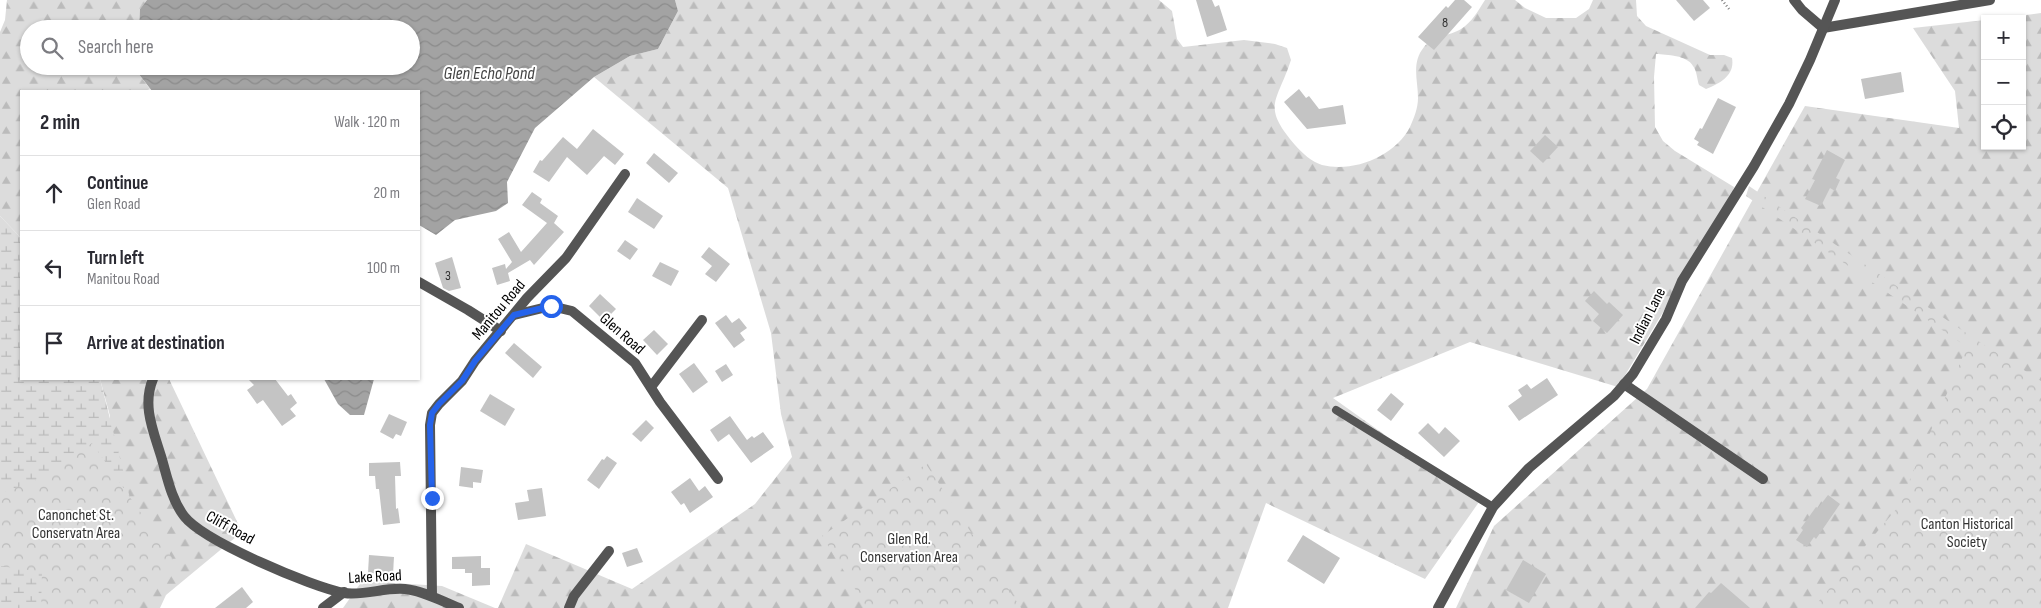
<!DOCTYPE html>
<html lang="en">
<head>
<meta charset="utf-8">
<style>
  body { margin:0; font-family:"Sofia Sans Condensed",sans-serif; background:#f2f2f3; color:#2b2b33 }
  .controls { position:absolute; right:15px; top:15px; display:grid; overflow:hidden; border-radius:0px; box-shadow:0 1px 4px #0004 }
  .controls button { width:45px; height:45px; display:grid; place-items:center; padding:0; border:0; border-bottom:1px solid #e1e1e2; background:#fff; color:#2b2b33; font:25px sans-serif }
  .stop { position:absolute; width:15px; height:15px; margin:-11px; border:4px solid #2563eb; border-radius:50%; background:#fff }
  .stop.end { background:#2563eb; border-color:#fff; box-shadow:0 1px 5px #0008 }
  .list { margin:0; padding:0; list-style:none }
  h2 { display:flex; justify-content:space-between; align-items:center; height:65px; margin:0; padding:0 20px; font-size:21px }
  h2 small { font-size:16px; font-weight:400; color:#7c7c81 }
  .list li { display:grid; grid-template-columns:32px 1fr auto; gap:15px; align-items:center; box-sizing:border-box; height:75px; padding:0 20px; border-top:1px solid #e1e1e2 }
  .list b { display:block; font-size:19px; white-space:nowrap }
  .list p { margin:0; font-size:16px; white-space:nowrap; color:#7c7c81 }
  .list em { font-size:16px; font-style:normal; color:#7c7c81 }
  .icon { flex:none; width:28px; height:28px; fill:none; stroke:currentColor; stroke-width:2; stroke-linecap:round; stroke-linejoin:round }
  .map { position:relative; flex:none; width:2041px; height:608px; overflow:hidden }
  .search { position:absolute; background:#fff; box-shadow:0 1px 4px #0004; left:20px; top:20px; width:400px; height:55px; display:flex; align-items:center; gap:12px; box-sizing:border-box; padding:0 18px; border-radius:28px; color:#7c7c81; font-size:19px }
  .panel { position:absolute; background:#fff; box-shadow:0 1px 4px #0004; left:20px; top:90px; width:400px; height:290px; border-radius:0px }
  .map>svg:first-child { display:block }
</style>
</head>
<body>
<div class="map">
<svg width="2041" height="608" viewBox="0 0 2041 608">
  <defs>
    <pattern id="forest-firs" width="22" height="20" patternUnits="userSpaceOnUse" patternTransform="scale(1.25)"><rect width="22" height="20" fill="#dcdcdc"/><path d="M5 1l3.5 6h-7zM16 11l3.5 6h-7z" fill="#bbb"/></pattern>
    <pattern id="wetland-marsh" width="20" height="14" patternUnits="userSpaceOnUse" patternTransform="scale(1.25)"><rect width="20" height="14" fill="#dcdcdc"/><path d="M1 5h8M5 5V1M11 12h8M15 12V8" fill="none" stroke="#bbb"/></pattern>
    <pattern id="park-crowns" width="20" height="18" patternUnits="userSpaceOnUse" patternTransform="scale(1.25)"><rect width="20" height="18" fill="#dcdcdc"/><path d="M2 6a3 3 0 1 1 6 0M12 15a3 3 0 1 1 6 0" fill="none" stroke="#bbb"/></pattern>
    <pattern id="water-waves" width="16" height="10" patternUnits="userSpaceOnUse" patternTransform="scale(1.25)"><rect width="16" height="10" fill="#a3a3a3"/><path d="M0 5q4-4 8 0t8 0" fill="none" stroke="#8b8b8b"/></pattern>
  </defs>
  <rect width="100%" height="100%" fill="#fff"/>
  <g fill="url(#forest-firs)">
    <polygon points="7,0 147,0 140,9 139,29 29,29 29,66 138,66 138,73 150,89 145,91 21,91 21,238 0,216 0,32 5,20"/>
    <path d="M675,0H1159L1172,11L1177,39L1183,47L1244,40L1275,44L1287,48L1291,60C1277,103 1261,105 1295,145C1302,153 1312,162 1322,165C1354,173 1395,156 1410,127C1414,118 1418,108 1418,98C1418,80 1411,63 1424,47C1433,36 1450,36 1461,29C1472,22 1478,11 1485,0H1515L1525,8L1546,18H1576L1589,9L1593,0H1636L1637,16L1646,26L1710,55H1724L1732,58C1735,75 1721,83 1706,89L1699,85C1697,79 1697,71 1693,66C1687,55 1667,55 1656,54L1654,77L1655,127L1663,141L1675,151L1734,187L1731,199L1618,387L1470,342L1333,398L1479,502L1425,579L1266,503L1228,608H498L526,544L632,589L755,504L792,457L781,414L771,333L728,188L594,77L630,56L658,49L678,11Z"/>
    <polygon points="2041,13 2041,608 1456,608 1494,526 1647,389 1805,106 1959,128 1955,91 1913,28 1985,20 1985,146 2022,146 2022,19 1993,19"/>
    <polygon points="100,379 169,379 242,532 166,595 160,608 98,608 110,416"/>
    <polygon points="362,581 442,586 495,608 343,608"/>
  </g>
  <polygon fill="url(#wetland-marsh)" points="0,216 21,238 21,379 100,379 135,518 124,608 0,608"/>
  <g fill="url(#park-crowns)">
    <polygon points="1749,186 1975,339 2041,381 2041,608 1813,608 1898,507 1967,347 1746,196"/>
    <polygon points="92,443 178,566 137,598 136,608 41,608 42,572 0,566 0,493 33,482"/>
    <polygon points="926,464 1021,608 867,608 822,536"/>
  </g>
  <g fill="url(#water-waves)">
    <polygon points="147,0 675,0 678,11 658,49 630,56 594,77 535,128 507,182 508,203 496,211 455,220 436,235 419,225 419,91 152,91 138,73 138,66 411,66 411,29 139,29 140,9"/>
    <polygon points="324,379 374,379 364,415 350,415 338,404"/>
  </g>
  <g fill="#c4c4c4">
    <polygon points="1196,0 1212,0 1215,7 1219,5 1227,30 1207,37"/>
    <polygon points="1455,0 1464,0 1472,7 1434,50 1418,37 1446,6 1448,8"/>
    <polygon points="1676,0 1703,0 1710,8 1694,21"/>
    <polygon points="1901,72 1904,92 1865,99 1861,79"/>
    <polygon points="1299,89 1306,98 1309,96 1319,109 1343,105 1346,124 1307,129 1284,102"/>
    <polygon points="1718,98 1736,107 1713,154 1697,145 1699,142 1694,139 1700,128 1702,129"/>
    <polygon points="593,129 624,154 615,165 604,156 587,175 567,157 549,182 533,172 540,160 542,161 563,137 577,149"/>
    <polygon points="1545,135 1558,147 1543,163 1530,151"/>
    <polygon points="1827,150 1845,160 1836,178 1840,180 1835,191 1830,188 1821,206 1805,199 1815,180 1812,179"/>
    <polygon points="654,153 678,173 669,183 646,163"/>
    <polygon points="532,192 542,199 540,203 558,216 554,223 564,232 534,265 530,260 508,273 510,281 497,285 492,268 505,264 506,269 512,262 498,239 509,232 521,252 547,223 522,205"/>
    <polygon points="637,198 663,216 654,229 628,212"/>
    <polygon points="625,240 638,249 630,260 617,251"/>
    <polygon points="709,247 730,264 716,282 705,274 712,266 701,257"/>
    <polygon points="452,257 461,288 449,291 443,288 435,263"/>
    <polygon points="660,262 679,271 671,286 652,276"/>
    <polygon points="1594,291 1607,304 1609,302 1623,315 1607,333 1593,321 1599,314 1585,301"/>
    <polygon points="600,294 616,309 604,321 589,306"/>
    <polygon points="726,315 732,323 739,318 747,328 740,333 745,340 734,348 715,323"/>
    <polygon points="654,330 668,344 657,355 643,340"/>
    <polygon points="514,343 542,367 533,378 505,353"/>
    <polygon points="694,363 708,382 693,393 679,374"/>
    <polygon points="726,364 733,375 722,382 715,371"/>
    <polygon points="1547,378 1558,395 1519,421 1508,406 1522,396 1518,390 1527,384 1531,389"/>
    <polygon points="248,379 275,379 288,396 291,394 297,403 290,409 296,416 282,426 263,400 257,404 247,390 254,385"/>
    <polygon points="1391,393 1404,404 1391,421 1377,410"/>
    <polygon points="490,394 515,409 505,426 480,411"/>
    <polygon points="389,414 407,422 401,436 396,434 393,439 380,432"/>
    <polygon points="730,416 747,440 752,436 754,438 763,432 774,447 751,463 729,434 718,442 710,430"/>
    <polygon points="646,420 654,428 641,442 632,434"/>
    <polygon points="1428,423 1439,434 1445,427 1460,441 1444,457 1418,433"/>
    <polygon points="607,456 617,463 599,489 587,480 602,459 604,460"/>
    <polygon points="400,462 401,476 395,476 396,509 398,508 400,523 383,525 379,489 376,489 375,476 369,476 369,463"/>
    <polygon points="461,467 483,470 481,483 473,482 473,488 459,486"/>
    <polygon points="690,478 699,491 705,486 713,497 690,513 684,503 681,505 671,492"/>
    <polygon points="542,488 546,516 518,520 515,503 529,501 527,490"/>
    <polygon points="1828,495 1840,504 1816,539 1814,537 1807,547 1796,540 1803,530 1801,528 1816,507 1818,508"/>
    <polygon points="1303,535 1340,558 1324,584 1287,561"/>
    <polygon points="637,548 643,562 627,567 622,553"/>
    <polygon points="369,555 394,557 393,574 368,573"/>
    <polygon points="481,556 481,568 490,568 490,585 472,586 472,573 465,573 465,569 452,569 452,557"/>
    <polygon points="1523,560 1546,574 1529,603 1506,590"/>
    <polygon points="1721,583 1750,608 1695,608 1709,592 1711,593"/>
    <polygon points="242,587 253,602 246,608 215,608"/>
  </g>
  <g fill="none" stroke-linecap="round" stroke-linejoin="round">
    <polyline stroke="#777" stroke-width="2.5" stroke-dasharray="1 2.5" stroke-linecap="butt" points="1722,0 1729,9"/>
    <polyline stroke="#555" stroke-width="8" points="1336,410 1493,507"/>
    <g stroke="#555" stroke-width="10">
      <polyline points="1794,0 1802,10 1823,28 1990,0"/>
      <polyline points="419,282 468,310 501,331"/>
      <polyline points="514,315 551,306 572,311 635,363 660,402 718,479"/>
      <path d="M153,379C142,405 153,430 161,456C167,476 171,499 184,516C203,541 312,587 344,593C365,596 385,587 405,589C424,591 441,601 459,608"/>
      <polyline points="1624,384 1763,479"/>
      <polyline points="651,387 702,320"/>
      <polyline points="432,596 430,425 432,413 439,404 462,381 475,361 527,298 566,258 625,174"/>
      <polyline points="323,608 344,592"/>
      <polyline points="569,608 574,596 609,551"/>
    </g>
    <polyline stroke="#555" stroke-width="10" points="1438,608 1493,507 1529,468 1614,396 1633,374 1666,319 1682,281 1754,166 1789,104 1810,60 1835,0"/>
  </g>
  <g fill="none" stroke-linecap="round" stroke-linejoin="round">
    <polyline stroke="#2563eb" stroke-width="6" points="432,498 430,425 432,413 439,404 462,381 475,361 514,315 551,306"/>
  </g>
  <g text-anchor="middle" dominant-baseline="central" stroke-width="4" stroke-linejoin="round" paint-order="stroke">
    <g font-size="14" fill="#313131">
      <text x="1445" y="22">8</text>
      <text x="448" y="275">3</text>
    </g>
    <g font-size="16" fill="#000" stroke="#fff">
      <text transform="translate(499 310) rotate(-50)">Manitou Road</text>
      <text transform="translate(1648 316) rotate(-63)">Indian Lane</text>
      <text transform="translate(622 334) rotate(41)">Glen Road</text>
      <text transform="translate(230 528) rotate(29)">Cliff Road</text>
      <text transform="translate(375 577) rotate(-3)">Lake Road</text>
    </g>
    <g font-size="16" fill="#333" stroke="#fff">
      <text x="76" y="515">Canonchet St.<tspan x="76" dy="18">Conservatn Area</tspan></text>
      <text x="1967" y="524">Canton Historical<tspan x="1967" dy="18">Society</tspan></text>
      <text x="909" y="539">Glen Rd.<tspan x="909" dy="18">Conservation Area</tspan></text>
    </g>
    <g font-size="18" font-style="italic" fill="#444" stroke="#fff">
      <text x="489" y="73">Glen Echo Pond</text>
    </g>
  </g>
</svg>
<div class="controls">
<button>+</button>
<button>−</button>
<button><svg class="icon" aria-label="locate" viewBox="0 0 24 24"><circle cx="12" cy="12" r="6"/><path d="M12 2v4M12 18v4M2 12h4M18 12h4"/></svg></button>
</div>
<div class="stop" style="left:551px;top:306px"></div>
<div class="stop end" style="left:432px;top:498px"></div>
<div class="search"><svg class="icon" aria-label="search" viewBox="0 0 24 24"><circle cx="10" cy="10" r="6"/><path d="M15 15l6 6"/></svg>Search here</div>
<section class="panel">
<h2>2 min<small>Walk · 120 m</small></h2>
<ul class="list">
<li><svg class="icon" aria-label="ahead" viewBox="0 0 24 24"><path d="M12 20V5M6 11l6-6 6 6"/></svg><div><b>Continue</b><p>Glen Road</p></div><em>20 m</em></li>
<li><svg class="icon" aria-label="left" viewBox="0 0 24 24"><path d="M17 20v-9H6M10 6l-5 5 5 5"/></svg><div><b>Turn left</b><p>Manitou Road</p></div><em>100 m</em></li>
<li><svg class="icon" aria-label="arrive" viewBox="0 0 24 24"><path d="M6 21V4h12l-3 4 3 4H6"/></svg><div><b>Arrive at destination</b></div></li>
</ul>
</section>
</div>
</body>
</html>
